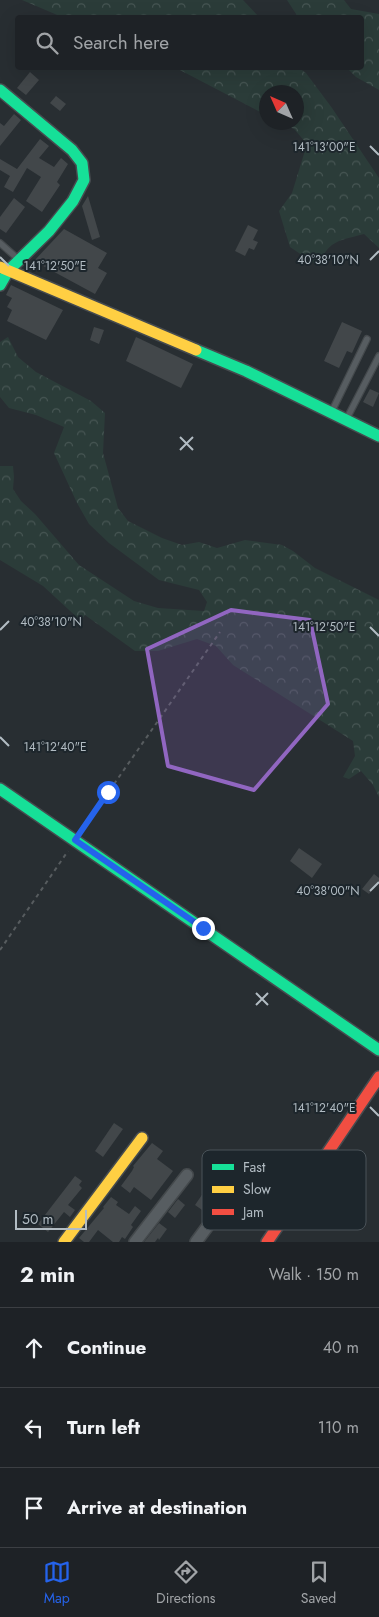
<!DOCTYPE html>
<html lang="en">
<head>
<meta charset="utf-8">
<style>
  body { margin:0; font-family:Jost,sans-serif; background:#262a2e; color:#f1f3f6 }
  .compass { position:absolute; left:259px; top:85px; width:45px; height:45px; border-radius:50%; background:#1e2226; box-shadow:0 5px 20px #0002; rotate:315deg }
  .scale { position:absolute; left:15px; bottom:12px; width:72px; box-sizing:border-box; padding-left:5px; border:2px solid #b2bcc3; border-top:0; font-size:14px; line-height:18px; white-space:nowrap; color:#b2bcc3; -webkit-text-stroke:4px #1d262c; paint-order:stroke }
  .stop { position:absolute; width:15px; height:15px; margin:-11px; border:4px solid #2563eb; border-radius:50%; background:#fff }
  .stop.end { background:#2563eb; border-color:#fff; box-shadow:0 1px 5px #0008 }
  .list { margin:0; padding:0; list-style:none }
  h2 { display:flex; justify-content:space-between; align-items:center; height:65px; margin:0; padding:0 20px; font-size:21px }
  h2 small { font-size:16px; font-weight:400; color:#a1a4a7 }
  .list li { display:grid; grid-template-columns:32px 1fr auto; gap:15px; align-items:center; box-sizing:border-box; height:80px; padding:0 20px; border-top:1px solid #3c3f43 }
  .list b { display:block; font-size:19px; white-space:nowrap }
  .list em { font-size:16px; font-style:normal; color:#a1a4a7 }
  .icon { flex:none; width:28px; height:28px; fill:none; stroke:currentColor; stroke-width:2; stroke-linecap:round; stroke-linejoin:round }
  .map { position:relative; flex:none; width:379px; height:1242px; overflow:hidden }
  .search { position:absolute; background:#1e2226; box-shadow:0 5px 20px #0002; left:15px; right:15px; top:15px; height:55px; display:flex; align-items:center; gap:12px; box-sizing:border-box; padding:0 18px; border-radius:5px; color:#a1a4a7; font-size:19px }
  .sheet { height:305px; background:#1e2226 }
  nav { display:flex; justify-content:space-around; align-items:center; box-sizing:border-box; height:70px; border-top:1px solid #3c3f43; background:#1e2226; font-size:14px; color:#a1a4a7 }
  nav a { display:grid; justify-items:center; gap:2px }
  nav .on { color:#2563eb }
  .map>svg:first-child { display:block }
</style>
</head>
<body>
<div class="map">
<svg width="379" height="1242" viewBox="0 0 379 1242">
  <defs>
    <pattern id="forest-crowns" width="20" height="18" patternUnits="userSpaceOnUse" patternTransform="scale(1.25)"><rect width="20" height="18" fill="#2b3c39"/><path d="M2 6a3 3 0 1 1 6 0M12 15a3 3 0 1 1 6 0" fill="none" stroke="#475654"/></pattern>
  </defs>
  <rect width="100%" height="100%" fill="#282e32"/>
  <g fill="url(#forest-crowns)">
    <polygon points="22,0 243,0 259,17 62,17"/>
    <polygon points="287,0 344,0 351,9 379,14 379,90 356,77 347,68 362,68 362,18 298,17"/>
    <path d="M176,68H299L306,73L332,108L379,178V248L364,234C338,241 329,240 318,266L290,247L279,211L292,193L307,144L294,129L281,123L296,122V92H266V115Z"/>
    <polygon points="8,337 18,357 36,372 91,401 105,413 103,453 118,508 128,521 162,538 182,545 199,542 217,548 245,540 282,545 293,551 315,568 379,600 379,797 373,785 361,771 349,779 343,777 355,756 353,741 233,665 216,646 197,639 158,651 135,651 85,615 81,621 43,586 0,560 0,466 13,466 14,477 13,489 21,501 35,514 79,565 134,601 158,608 204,611 207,602 199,590 159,580 109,543 89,524 77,503 54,453 64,427 36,415 9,408 0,397 0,342"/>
  </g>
  <g fill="#42474a">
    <polygon points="30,72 39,80 26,95 17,88"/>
    <polygon points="56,96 66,104 60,111 50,103"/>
    <polygon points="14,114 21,120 0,146 0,123 4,126"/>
    <polygon points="40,139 49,146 39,158 54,167 61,158 68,164 57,182 60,185 42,212 26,201 41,177 27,168 13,192 4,187 10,176 0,170 0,159 17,169"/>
    <polygon points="88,196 100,237 92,240 82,206"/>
    <polygon points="14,198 25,207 6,233 0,229 0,217"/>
    <polygon points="248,225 258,230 253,240 258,242 254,250 249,248 245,256 235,251"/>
    <polygon points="64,229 107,253 98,268 107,273 95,294 34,261"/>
    <polygon points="11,285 63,310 46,340 7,321 12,310 7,307 12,298 6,295"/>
    <polygon points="342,322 362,331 352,353 347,351 339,368 324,361"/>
    <polygon points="94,327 104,330 99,344 90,340"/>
    <polygon points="136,337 193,364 181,388 126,361"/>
    <polygon points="370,389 379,393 373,407 363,402"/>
    <polygon points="299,848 322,864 312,878 290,861"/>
    <polygon points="374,874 379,878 379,881 369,894 362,889"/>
    <polygon points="114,1123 123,1129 103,1157 95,1151"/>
    <polygon points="152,1143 163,1151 157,1159 173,1171 151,1200 134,1187 130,1193 121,1186 132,1171 134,1167 133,1166"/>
    <polygon points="75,1176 82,1181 79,1185 82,1188 68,1205 75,1210 70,1217 64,1212 48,1232 38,1224"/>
    <polygon points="206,1189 214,1195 211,1199 214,1201 205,1212 195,1205"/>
    <polygon points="111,1197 118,1202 116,1205 129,1214 135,1206 141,1211 131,1225 133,1227 125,1239 122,1237 119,1242 113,1242 98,1230 89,1242 84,1242 79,1238 104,1208 103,1207"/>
    <polygon points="178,1199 185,1205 175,1218 168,1212"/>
    <polygon points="159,1223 167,1229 159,1240 158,1238 155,1242 144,1242"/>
  </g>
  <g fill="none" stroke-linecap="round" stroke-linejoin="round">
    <defs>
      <g id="lane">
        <polyline points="0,243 17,258"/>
        <polyline points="332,411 367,339"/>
        <polyline points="347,418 379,356"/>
      </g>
      <g id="street">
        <polyline points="135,1242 187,1175"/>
        <polyline points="196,1242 230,1196"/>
      </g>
      <g id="fast">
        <polyline points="0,90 72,150 82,163 84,180 73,201 49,231 8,271 0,285"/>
        <polyline points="196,350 246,371 379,436"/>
        <polyline points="0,789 379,1050"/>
      </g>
      <g id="slow">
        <polyline points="0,267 196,350"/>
        <polyline points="64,1242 142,1138"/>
      </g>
      <polyline id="jam" points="267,1242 379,1077"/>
    </defs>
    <use href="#lane" stroke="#44494c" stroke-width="8"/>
    <use href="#street" stroke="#44494c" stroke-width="14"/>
    <use href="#fast" stroke="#464b4f" stroke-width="14"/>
    <use href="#slow" stroke="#464b4f" stroke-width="14"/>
    <use href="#jam" stroke="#464b4f" stroke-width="14"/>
    <g stroke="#575c5f" stroke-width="2" stroke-dasharray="4 4" stroke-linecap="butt">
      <polyline points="82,830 220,632"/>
      <polyline points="0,950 68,851"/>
    </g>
    <use href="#lane" stroke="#575d61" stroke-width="5.5"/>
    <use href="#street" stroke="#575d61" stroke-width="11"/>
    <use href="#fast" stroke="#16e098" stroke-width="11"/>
    <use href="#slow" stroke="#ffcf43" stroke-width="11"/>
    <use href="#jam" stroke="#f24e42" stroke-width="11"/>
  </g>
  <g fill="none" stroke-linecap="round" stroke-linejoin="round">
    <polyline stroke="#2563eb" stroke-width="6" points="108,792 75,840 203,928"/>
  </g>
  <path fill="#9166c1" fill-opacity="0.2" stroke="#9166c1" stroke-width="4" stroke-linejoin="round" d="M231,610L310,620L328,704L254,790L168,766L147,649Z"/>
  <path fill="none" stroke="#b2bcc3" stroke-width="2" d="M370,146L379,155M0,257L9,266M370,260L379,251M180,437L193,450M180,450L193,437M370,627L379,636M0,630L9,621M0,737L9,746M370,891L379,882M256,993L268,1005M256,1005L268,993M370,1107L379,1116"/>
  <rect x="202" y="1150" width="164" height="80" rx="8" fill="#1d262c" stroke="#4a5359" stroke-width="1"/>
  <rect x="212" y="1164" width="22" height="6" fill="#16e098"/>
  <rect x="212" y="1186" width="22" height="7" fill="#ffcf43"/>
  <rect x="212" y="1209" width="22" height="6" fill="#f24e42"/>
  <g font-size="14" fill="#b2bcc3">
    <text x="243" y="1172">Fast</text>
    <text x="243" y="1194">Slow</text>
    <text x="243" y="1217">Jam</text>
  </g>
  <g font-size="12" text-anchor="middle" fill="#b2bcc3" stroke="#1d262c" stroke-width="4" stroke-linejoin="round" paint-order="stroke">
    <text x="324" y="151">141°13'00"E</text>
    <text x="328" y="264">40°38'10"N</text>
    <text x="55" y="270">141°12'50"E</text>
    <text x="51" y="626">40°38'10"N</text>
    <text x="324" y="631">141°12'50"E</text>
    <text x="55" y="751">141°12'40"E</text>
    <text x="328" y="895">40°38'00"N</text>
    <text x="324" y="1112">141°12'40"E</text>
  </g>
</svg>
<svg class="compass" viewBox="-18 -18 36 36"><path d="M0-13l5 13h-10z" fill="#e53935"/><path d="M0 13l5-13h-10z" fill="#a1a4a7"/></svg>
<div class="scale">50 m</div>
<div class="stop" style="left:108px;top:792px"></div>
<div class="stop end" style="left:203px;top:928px"></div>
<div class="search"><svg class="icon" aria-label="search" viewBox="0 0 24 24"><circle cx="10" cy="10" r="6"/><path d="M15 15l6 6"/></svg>Search here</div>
</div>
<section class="sheet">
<h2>2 min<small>Walk · 150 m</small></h2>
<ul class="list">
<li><svg class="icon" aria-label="ahead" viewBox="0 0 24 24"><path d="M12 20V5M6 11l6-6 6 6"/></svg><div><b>Continue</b></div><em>40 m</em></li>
<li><svg class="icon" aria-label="left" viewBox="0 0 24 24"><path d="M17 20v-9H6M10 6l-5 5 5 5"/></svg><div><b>Turn left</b></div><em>110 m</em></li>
<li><svg class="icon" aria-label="arrive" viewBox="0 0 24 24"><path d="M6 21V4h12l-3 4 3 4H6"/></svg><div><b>Arrive at destination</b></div></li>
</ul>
</section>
<nav>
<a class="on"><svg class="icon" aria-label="map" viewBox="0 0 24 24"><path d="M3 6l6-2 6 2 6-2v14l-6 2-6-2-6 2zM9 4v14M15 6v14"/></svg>Map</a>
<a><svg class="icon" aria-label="directions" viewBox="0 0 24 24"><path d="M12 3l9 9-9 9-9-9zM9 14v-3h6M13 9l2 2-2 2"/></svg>Directions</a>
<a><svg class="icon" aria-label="saved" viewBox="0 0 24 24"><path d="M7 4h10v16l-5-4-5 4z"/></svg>Saved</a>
</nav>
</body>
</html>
